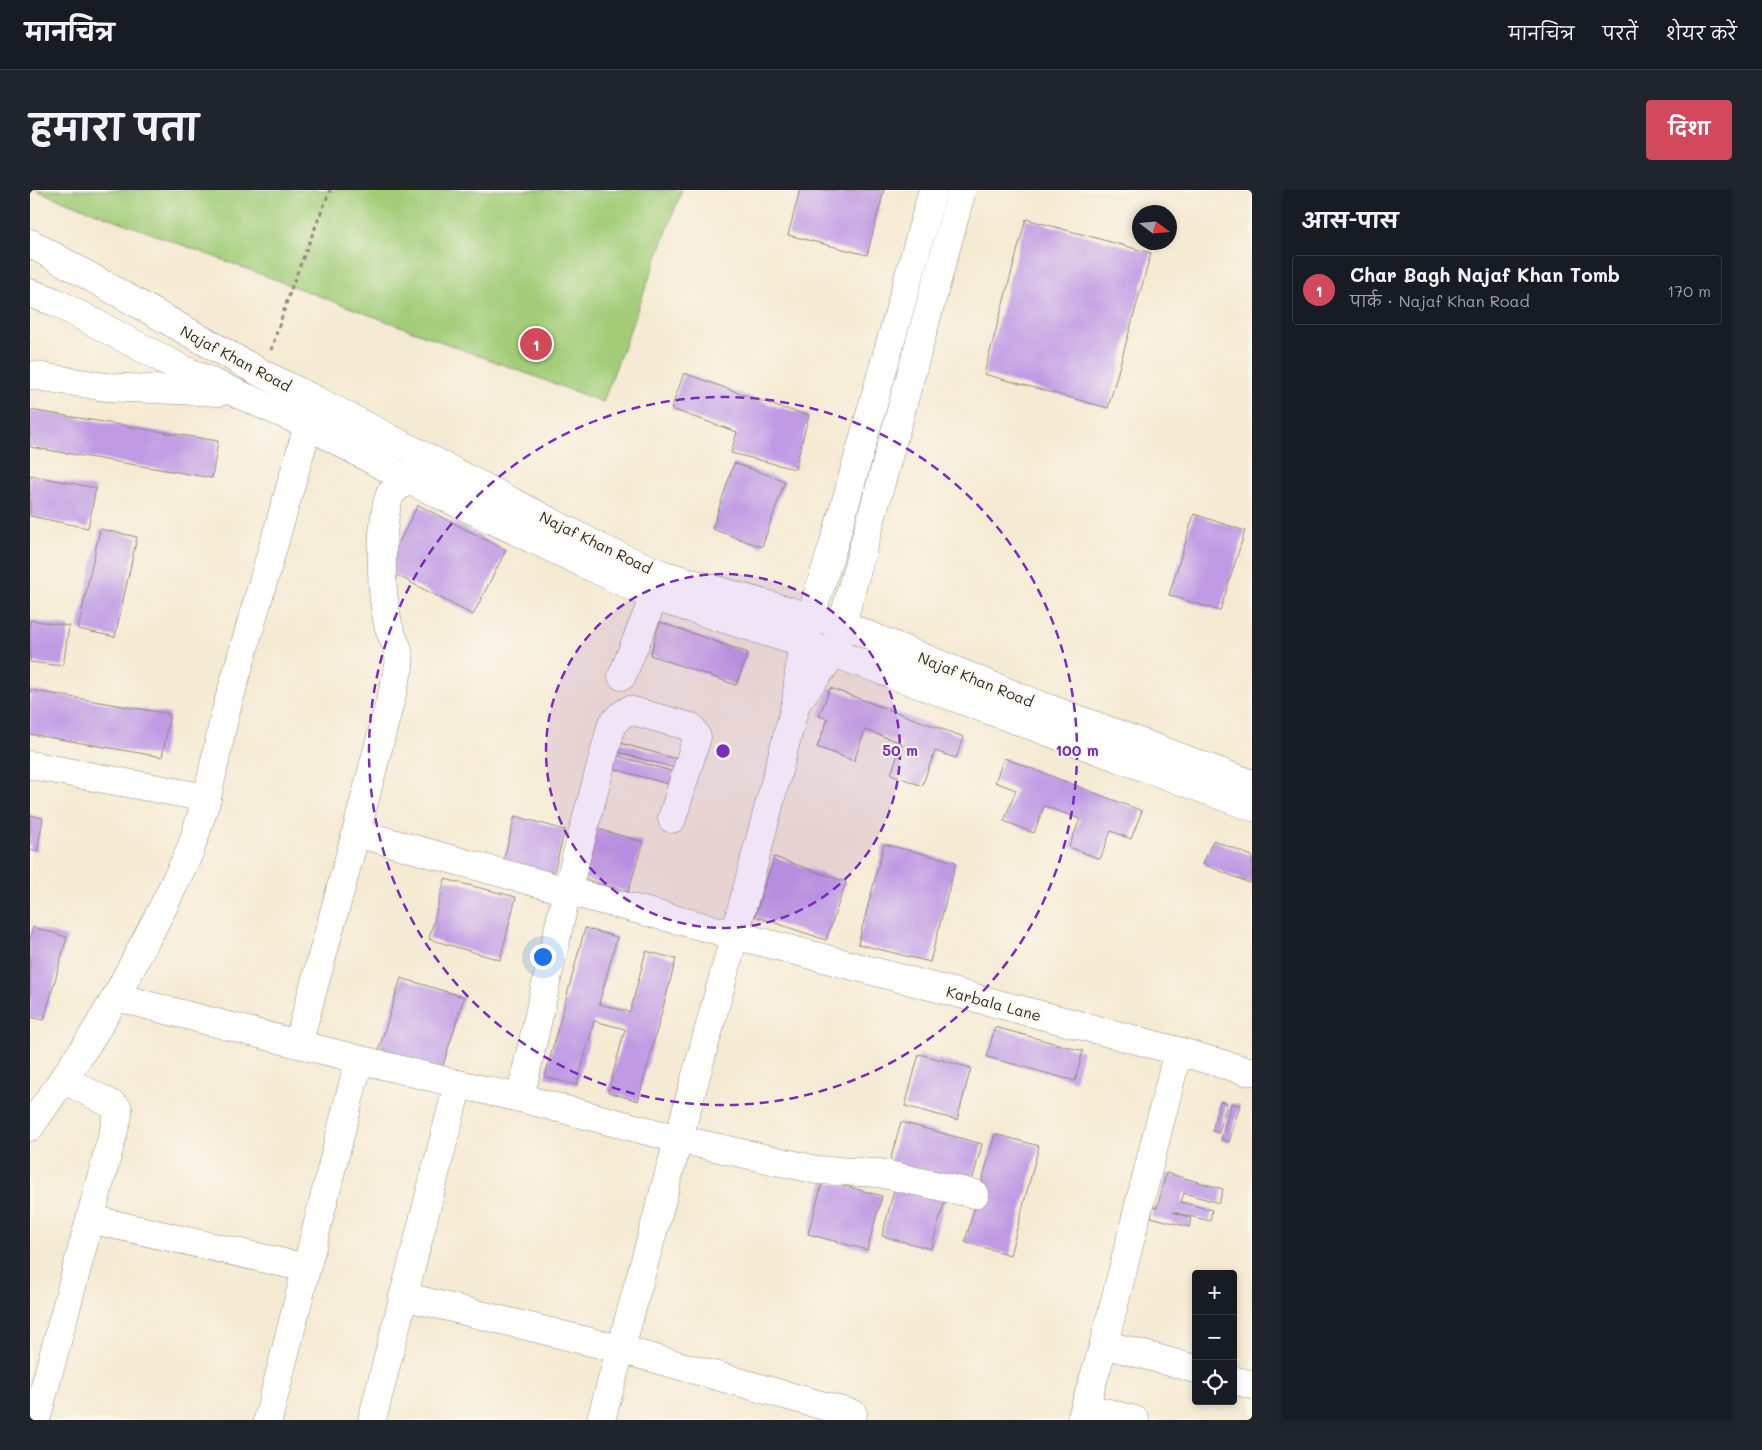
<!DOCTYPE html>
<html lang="hi">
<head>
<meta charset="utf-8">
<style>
  body { margin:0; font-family:Mali,"Playpen Sans Deva",sans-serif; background:#20242c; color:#f1f3f6 }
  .controls { position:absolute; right:15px; bottom:15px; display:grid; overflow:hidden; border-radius:5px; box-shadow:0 2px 8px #0003 }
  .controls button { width:45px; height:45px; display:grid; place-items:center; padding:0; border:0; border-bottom:1px solid #363941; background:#171b24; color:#f1f3f6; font:25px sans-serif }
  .compass { position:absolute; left:1102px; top:15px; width:45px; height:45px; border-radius:50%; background:#171b24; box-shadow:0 2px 8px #0003; rotate:106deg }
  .you { position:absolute; left:512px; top:766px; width:18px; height:18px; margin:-12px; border:4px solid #fff; border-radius:50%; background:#1a73e8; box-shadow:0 0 0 8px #1a73e833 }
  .badge { display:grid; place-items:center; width:32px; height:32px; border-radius:50%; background:#d1495b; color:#fff; font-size:16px; font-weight:700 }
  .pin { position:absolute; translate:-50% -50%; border:2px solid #fff; box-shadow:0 1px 5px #0006 }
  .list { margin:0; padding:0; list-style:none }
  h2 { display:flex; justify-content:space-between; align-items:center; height:65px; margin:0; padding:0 20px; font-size:21px }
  h2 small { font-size:16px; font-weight:400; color:#9ea1a6 }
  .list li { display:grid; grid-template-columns:32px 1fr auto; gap:15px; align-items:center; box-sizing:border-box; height:70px; margin:0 10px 10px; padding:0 10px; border:1px solid #363941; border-radius:5px }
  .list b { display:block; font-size:19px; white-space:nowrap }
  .list p { margin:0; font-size:16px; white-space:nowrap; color:#9ea1a6 }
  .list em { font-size:16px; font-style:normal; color:#9ea1a6 }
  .icon { flex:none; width:28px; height:28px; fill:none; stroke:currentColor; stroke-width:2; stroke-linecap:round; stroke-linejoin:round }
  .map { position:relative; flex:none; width:1222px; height:1230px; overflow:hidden; border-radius:5px }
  header { display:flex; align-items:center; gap:30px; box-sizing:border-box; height:70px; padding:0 25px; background:#171b24; border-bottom:1px solid #363941 }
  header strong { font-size:24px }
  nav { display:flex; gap:28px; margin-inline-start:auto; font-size:18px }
  .intro { display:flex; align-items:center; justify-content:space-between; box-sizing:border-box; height:120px; padding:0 30px }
  h1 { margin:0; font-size:35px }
  .button { padding:12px 22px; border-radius:5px; background:#d1495b; color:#fff; font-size:18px; font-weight:700 }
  main { display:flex; gap:30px; padding:0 30px }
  aside { flex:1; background:#171b24; border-radius:5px; box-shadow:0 2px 8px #0003 }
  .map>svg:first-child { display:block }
</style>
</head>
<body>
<header>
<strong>मानचित्र</strong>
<nav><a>मानचित्र</a><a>परतें</a><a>शेयर करें</a></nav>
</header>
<div class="intro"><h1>हमारा पता</h1><a class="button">दिशा</a></div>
<main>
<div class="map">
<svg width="1222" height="1230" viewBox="0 0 1222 1230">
  <rect width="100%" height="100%" fill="#fbf7ec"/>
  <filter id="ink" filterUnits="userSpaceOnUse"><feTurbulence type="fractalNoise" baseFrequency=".02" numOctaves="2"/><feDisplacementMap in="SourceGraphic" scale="10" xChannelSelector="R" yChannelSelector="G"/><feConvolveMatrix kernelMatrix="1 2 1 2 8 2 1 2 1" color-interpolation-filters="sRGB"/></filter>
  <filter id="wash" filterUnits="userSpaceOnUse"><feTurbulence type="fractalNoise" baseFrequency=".0096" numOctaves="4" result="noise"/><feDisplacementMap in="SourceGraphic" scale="20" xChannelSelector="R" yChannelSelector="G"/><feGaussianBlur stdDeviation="1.12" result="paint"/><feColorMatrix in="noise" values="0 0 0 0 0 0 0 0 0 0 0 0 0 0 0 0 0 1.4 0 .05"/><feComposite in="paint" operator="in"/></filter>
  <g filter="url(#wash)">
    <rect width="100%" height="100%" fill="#f5ead3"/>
    <polygon fill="#a3cd79" stroke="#677c52" points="5,0 652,0 573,212"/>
    <g id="blocks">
      <g fill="#c09be4">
        <polygon points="770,0 854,0 837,65 758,45"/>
        <polygon points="996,29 1121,63 1078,218 954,184"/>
        <polygon points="654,183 748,217 779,225 765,279 701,263 707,242 641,219"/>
        <polygon points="0,220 188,251 182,288 0,257"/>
        <polygon points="704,273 755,291 732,357 682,339"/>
        <polygon points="0,285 66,298 58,338 0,326"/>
        <polygon points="388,315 476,360 443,425 355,379"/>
        <polygon points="1164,324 1215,341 1190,421 1139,405"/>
        <polygon points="70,339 107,347 85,447 48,439"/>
        <polygon points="0,430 39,436 33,476 0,472"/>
        <polygon points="630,432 718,463 706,495 620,465"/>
        <polygon points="800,498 934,547 926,568 905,561 892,596 861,584 872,553 835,540 824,571 787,557 798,529 789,526"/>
        <polygon points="0,500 140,524 132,567 0,544"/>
        <polygon points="587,552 654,571 652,580 584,561"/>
        <polygon points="577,563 652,584 649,597 573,576"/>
        <polygon points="974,568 1112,621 1101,649 1081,641 1070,669 1039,657 1050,629 1014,616 1004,643 974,631 986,600 965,592"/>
        <polygon points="0,625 13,628 7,661 0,660"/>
        <polygon points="485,626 535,640 522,690 472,676"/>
        <polygon points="558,636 613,652 598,702 544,686"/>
        <polygon points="1183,650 1222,666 1222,694 1173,674"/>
        <polygon points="854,654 926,672 900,772 828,754"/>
        <polygon points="744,667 816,692 796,750 725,726"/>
        <polygon points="415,689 486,707 470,770 399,749"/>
        <polygon points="3,737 37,747 14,830 0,827 0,747"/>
        <polygon points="555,738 587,747 569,814 600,822 616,761 646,769 608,911 578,902 595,839 564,831 547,895 515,887"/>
        <polygon points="371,788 434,807 411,882 348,862"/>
        <polygon points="965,837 1053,861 1045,891 957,867"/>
        <polygon points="889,864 941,878 927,930 875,916"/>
        <polygon points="1190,911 1197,913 1189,943 1182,941"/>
        <polygon points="1201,913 1210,915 1199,952 1191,950"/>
        <polygon points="871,932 952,954 940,999 858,978"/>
        <polygon points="965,944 1009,956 980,1065 935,1052"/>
        <polygon points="1136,983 1193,999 1189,1013 1154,1003 1151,1012 1182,1020 1180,1031 1143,1022 1161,1028 1159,1037 1121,1027 1123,1017 1127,1018"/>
        <polygon points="793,990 852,1006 837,1060 778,1044"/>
        <polygon points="866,993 916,1007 901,1059 852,1046"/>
      </g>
    </g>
  </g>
  <g filter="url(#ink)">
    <use href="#blocks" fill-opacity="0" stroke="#908a7f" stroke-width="1"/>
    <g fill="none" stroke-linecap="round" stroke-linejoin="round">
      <defs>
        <g id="minor">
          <polyline points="0,53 233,184 286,210 577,361 631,384 780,427 811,434 994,509 1222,594"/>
          <polyline points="0,103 25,112 152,179 278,235 377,289 624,407 804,463 1222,617"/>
          <polyline points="0,185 76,197 190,202"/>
          <path d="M390,278L360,304L357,314C350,350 350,398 358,434C362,452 371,455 369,477L326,643L268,854L428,894L490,908L648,949L774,977L786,980L849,983L945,1004"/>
          <polyline points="592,486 624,407 629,389"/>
          <polyline points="767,512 804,463 932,0"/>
          <polyline points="0,575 177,608"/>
          <polyline points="326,643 537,701 1148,861 1216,881 1222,881"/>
          <polyline points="86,807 268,854"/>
          <polyline points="490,908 537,701 582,534 591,525 599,520 661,537 667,547 642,629"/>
          <polyline points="0,937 60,850 86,807 133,717 160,661 177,608 195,524 283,218"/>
          <polyline points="60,1029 276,1078"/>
          <polyline points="373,1106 590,1159 823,1224"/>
          <polyline points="1074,1154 1166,1179"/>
          <polyline points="1203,1190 1222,1195"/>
          <polyline points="1055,1217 1105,1230"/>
          <polyline points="6,1230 88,925 88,919 83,915 33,889"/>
          <polyline points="238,1230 329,870"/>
          <polyline points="342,1230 428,894"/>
          <polyline points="571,1230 705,744 766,513 772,454 807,343 903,0"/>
          <polyline points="1051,1230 1074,1154 1148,861"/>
        </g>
      </defs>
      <use href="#minor" stroke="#908a7f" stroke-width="29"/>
      <polyline stroke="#908a7f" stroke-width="3" stroke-dasharray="4 4" stroke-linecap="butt" points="241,160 262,96 300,0"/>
      <use href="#minor" stroke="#fff" stroke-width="28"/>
    </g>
  </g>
  <circle cx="693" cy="561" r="177" fill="#7b2cbf" fill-opacity=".12"/>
  <g fill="none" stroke="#7b2cbf" stroke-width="2.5" stroke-dasharray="9 6">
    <circle cx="693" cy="561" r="177"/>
    <circle cx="693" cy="561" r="354"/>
  </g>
  <g text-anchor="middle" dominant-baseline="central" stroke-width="4" stroke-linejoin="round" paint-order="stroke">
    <g font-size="15" fill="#2b2b2b" stroke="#fbf7ec">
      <text transform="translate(206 168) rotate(28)">Najaf Khan Road</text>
      <text transform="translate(566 352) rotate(26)">Najaf Khan Road</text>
      <text transform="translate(946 489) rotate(22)">Najaf Khan Road</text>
      <text transform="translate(964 813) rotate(15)">Karbala Lane</text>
    </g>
  </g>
  <circle cx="693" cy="561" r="8" fill="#7b2cbf" stroke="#fbf7ec" stroke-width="2.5"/>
  <g font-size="15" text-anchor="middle" font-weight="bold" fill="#7b2cbf" stroke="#fbf7ec" stroke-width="4" stroke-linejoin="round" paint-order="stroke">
    <text x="870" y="566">50 m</text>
    <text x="1047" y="566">100 m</text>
  </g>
</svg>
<div class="controls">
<button>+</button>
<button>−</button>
<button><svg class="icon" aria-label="locate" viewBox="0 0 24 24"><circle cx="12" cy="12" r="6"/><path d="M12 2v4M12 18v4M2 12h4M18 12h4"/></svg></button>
</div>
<svg class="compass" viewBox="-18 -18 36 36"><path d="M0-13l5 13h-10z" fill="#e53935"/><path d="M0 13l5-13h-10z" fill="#9ea1a6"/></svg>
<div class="you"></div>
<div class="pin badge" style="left:506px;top:154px">1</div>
</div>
<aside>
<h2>आस-पास<small></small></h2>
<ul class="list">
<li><span class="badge">1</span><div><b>Char Bagh Najaf Khan Tomb</b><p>पार्क · Najaf Khan Road</p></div><em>170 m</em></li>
</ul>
</aside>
</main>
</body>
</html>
